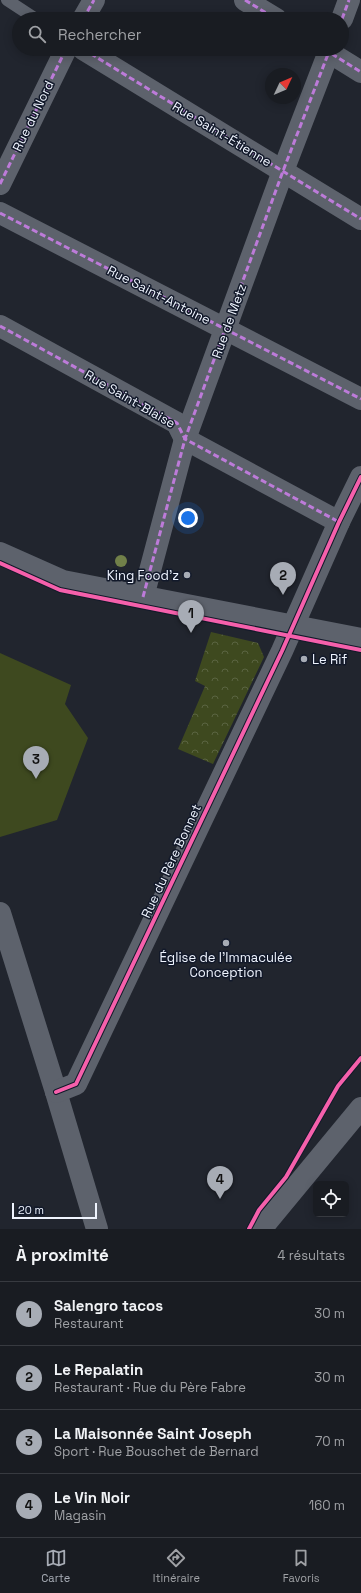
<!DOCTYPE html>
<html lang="fr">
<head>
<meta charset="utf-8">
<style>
  body { margin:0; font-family:"Space Grotesk",sans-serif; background:#26292f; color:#f1f3f6 }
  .controls { position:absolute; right:12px; bottom:12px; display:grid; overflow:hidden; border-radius:6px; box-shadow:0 2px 10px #0003 }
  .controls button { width:36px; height:36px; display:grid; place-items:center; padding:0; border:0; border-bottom:1px solid #373a40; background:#191c22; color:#f1f3f6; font:20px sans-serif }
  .compass { position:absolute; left:265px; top:68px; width:36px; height:36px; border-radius:50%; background:#191c22; box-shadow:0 2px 10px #0003; rotate:46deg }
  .scale { position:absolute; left:12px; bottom:10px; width:85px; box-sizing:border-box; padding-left:4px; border:2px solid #eff4fe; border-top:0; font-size:11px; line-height:14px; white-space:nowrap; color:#eff4fe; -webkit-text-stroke:3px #12192a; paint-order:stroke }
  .you { position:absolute; left:188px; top:518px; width:14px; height:14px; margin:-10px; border:3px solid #fff; border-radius:50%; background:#1a73e8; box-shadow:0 0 0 6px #1a73e833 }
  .badge { display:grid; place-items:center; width:26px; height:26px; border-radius:50%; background:#a7acb5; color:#111; font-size:13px; font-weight:700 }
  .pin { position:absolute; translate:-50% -33px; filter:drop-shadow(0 1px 2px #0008) }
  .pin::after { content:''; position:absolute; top:21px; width:14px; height:12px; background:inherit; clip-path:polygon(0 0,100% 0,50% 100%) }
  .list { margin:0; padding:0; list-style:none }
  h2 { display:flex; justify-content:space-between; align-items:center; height:52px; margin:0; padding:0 16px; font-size:17px }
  h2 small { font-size:13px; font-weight:400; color:#9fa1a5 }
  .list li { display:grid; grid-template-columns:26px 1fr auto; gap:12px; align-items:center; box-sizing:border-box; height:64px; padding:0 16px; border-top:1px solid #373a40 }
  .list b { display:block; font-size:15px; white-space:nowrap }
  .list p { margin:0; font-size:13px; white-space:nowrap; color:#9fa1a5 }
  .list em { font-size:13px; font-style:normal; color:#9fa1a5 }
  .icon { flex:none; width:22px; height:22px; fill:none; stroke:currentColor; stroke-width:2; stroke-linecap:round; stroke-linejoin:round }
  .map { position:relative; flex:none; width:361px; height:1229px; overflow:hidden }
  .search { position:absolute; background:#191c22; box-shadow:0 2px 10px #0003; left:12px; right:12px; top:12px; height:44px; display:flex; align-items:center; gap:10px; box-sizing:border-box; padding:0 14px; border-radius:22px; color:#9fa1a5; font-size:15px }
  .sheet { height:308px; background:#191c22 }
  nav { display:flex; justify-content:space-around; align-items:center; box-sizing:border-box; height:56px; border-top:1px solid #373a40; background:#191c22; font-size:11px; color:#9fa1a5 }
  nav a { display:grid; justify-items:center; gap:2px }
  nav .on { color:#a7acb5 }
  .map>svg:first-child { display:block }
</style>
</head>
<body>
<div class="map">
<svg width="361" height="1229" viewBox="0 0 361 1229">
  <defs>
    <pattern id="park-crowns" width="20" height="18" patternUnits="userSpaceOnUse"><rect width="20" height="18" fill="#3e491f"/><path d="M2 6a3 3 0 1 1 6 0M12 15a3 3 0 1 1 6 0" fill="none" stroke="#5a6441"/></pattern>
  </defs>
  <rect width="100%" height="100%" fill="#21252e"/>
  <polygon fill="#3e491f" points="0,653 71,685 65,704 88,738 57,820 0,837"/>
  <polygon fill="url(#park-crowns)" points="211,632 258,643 264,657 213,764 178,749 205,686 195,681"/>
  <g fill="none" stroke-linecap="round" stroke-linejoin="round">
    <polyline stroke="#5d626c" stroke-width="12" points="7,0 36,19"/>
    <g stroke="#5d626c" stroke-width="22">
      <polyline points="245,0 276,19"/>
      <polyline points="83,19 94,0"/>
      <polyline points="342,19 349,0"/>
      <polyline points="83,49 361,219"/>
      <polyline points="324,49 361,72"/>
      <polyline points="0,184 66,49"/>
      <polyline points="0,213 361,399"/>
      <polyline points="0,326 177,423 185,439 339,522"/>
      <polyline points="143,597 185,439 283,171 330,49"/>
      <polyline points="0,913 56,1092 97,1229"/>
      <polyline points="56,1092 76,1084 282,651 339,522 361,477"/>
    </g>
    <g stroke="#5d626c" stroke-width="22">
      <polyline points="0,553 63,581 361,639"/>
      <polyline points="261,1229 361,1108"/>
    </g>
    <g stroke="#bd7bd9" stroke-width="3" stroke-dasharray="6 3" stroke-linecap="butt">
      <polyline points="245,0 276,19"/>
      <polyline points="83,19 94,0"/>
      <polyline points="342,19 349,0"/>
      <polyline points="83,49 361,219"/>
      <polyline points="324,49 361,72"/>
      <polyline points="0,184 66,49"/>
      <polyline points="0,213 361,399"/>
      <polyline points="0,326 177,423 185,439 339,522"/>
      <polyline points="143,597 185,439 283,171 330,49"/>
    </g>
    <defs>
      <g id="cycleway">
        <polyline points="0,563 60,590 361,650"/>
        <polyline points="56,1092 76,1084 282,651 339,522 361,477"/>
        <polyline points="249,1229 259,1210 286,1177 338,1086 361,1058"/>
      </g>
    </defs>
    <use href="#cycleway" stroke="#12192a" stroke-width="6"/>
    <use href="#cycleway" stroke="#f560ab" stroke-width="4"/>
  </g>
  <circle fill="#718049" cx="121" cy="561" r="6"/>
  <g fill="#a7acb5" stroke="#12192a" stroke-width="1.5">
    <circle cx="187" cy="575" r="4"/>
    <circle cx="304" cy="659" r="4"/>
    <circle cx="226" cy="943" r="4"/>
  </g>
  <g text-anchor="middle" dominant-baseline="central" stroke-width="3" stroke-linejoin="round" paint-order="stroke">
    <g font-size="13" fill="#eff4fe" stroke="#12192a">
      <text transform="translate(33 116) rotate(-64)">Rue du Nord</text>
      <text transform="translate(222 134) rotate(31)">Rue Saint-Étienne</text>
      <text transform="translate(159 295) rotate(27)">Rue Saint-Antoine</text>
      <text transform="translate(229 321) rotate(-70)">Rue de Metz</text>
      <text transform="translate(130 399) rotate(30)">Rue Saint-Blaise</text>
      <text transform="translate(171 861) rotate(-65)">Rue du Père Bonnet</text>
    </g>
    <g font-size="13" fill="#eff4fe" stroke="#12192a" text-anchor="end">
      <text x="179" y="575">King Food'z</text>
      <text x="312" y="659" text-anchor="start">Le Rif</text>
      <text x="226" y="957" text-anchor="middle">Église de l'Immaculée<tspan x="226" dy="15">Conception</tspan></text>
    </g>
  </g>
</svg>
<div class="controls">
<button><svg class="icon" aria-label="locate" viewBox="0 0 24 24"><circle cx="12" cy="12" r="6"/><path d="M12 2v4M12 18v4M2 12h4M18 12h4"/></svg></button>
</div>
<svg class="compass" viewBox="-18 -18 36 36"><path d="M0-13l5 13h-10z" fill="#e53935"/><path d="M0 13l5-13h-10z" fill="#9fa1a5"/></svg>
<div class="scale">20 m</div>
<div class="you"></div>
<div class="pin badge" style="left:191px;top:633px">1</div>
<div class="pin badge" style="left:283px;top:595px">2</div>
<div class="pin badge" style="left:36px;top:779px">3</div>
<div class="pin badge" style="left:220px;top:1199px">4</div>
<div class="search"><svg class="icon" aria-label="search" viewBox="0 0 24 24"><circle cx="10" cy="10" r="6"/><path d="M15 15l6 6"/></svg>Rechercher</div>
</div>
<section class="sheet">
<h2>À proximité<small>4 résultats</small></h2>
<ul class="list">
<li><span class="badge">1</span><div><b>Salengro tacos</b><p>Restaurant</p></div><em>30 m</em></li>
<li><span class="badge">2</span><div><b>Le Repalatin</b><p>Restaurant · Rue du Père Fabre</p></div><em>30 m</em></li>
<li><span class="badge">3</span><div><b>La Maisonnée Saint Joseph</b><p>Sport · Rue Bouschet de Bernard</p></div><em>70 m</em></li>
<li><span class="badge">4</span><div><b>Le Vin Noir</b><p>Magasin</p></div><em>160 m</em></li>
</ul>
</section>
<nav>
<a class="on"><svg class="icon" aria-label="map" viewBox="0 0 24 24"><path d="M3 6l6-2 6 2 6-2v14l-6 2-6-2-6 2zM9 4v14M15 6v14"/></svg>Carte</a>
<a><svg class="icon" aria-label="directions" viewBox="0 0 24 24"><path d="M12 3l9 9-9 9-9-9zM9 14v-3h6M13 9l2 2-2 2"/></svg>Itinéraire</a>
<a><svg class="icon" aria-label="saved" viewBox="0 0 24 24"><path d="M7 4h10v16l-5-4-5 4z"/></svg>Favoris</a>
</nav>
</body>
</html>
